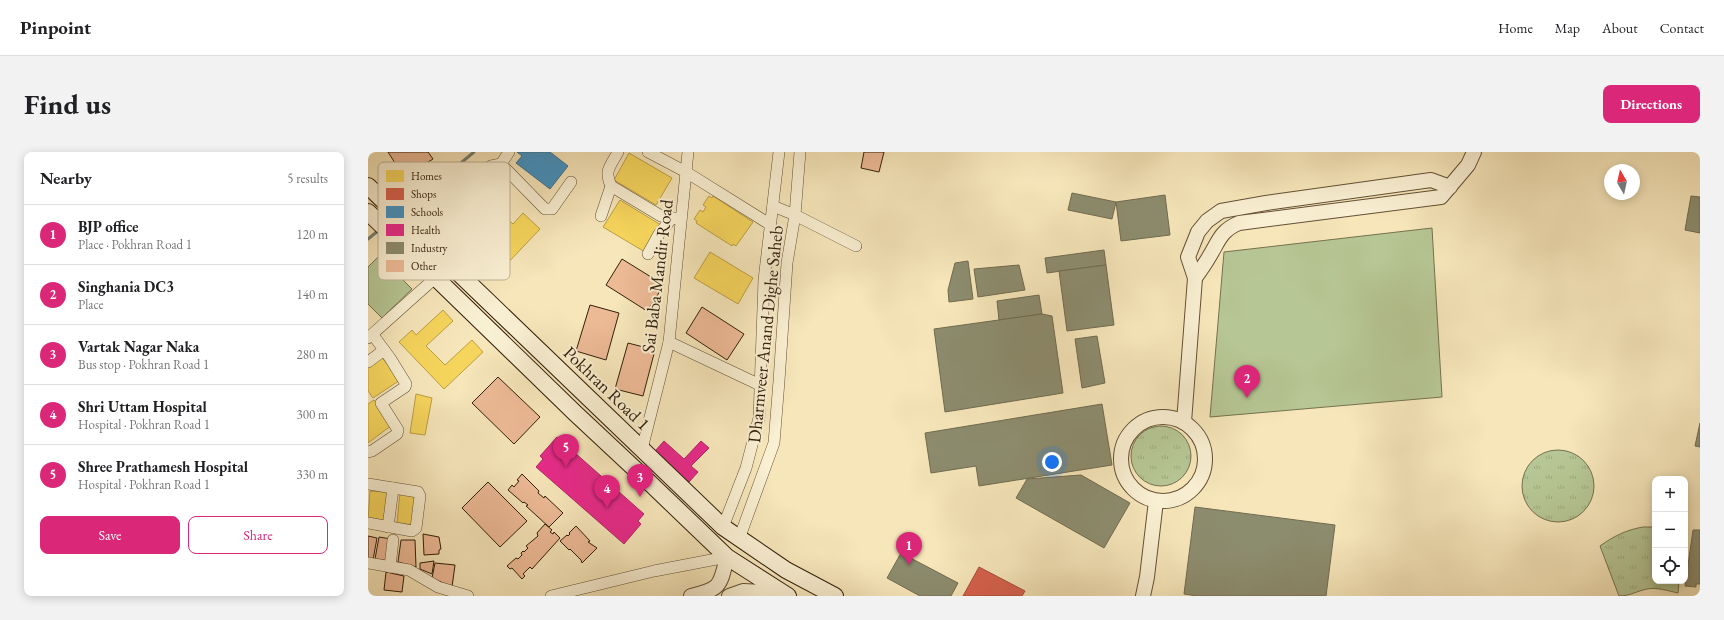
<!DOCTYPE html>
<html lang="en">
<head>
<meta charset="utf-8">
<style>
  body { margin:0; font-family:"EB Garamond",serif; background:#f2f2f2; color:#202124 }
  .controls { position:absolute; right:12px; bottom:12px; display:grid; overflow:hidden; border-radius:8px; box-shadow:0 2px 10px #0003 }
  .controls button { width:36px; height:36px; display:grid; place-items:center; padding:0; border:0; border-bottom:1px solid #e0e0e0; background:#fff; color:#202124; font:20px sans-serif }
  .compass { position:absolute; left:1236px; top:12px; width:36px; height:36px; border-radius:50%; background:#fff; box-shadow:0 2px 10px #0003; rotate:351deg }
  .you { position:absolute; left:684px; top:310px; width:14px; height:14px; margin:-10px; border:3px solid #fff; border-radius:50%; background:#1a73e8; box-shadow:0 0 0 6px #1a73e833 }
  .badge { display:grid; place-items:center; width:26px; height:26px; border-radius:50%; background:#db2777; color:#fff; font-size:13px; font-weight:700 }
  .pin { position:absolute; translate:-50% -33px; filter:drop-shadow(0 1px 2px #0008) }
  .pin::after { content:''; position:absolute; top:21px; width:14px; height:12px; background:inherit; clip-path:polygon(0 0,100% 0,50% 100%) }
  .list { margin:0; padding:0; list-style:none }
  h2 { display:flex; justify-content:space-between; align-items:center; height:52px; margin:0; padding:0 16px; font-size:17px }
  h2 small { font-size:13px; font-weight:400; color:#757577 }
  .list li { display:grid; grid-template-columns:26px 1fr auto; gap:12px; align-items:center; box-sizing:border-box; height:60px; padding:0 16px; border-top:1px solid #e0e0e0 }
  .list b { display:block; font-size:15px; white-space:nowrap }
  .list p { margin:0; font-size:13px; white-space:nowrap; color:#757577 }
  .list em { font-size:13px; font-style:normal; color:#757577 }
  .actions { display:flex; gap:8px; padding:12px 16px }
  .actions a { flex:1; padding:9px 0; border:1px solid #db2777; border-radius:8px; text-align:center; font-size:14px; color:#db2777 }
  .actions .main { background:#db2777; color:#fff }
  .icon { flex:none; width:22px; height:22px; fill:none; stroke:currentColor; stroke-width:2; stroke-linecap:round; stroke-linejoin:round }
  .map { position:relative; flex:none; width:1332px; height:444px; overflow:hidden; border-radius:8px }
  header { display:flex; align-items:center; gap:24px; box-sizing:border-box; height:56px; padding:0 20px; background:#fff; border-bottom:1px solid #e0e0e0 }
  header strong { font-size:19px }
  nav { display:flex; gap:22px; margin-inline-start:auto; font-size:14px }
  .intro { display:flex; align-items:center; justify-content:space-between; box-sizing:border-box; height:96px; padding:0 24px }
  h1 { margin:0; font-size:28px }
  .button { padding:10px 18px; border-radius:8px; background:#db2777; color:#fff; font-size:14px; font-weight:700 }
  main { display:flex; gap:24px; padding:0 24px }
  aside { flex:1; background:#fff; border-radius:8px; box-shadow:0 2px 10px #0003 }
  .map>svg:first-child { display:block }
</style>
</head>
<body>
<header>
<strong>Pinpoint</strong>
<nav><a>Home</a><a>Map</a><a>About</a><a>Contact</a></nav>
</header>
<div class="intro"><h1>Find us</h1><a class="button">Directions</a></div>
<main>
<aside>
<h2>Nearby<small>5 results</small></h2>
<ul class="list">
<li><span class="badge">1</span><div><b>BJP office</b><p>Place · Pokhran Road 1</p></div><em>120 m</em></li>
<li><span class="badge">2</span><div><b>Singhania DC3</b><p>Place</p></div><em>140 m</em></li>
<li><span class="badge">3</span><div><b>Vartak Nagar Naka</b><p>Bus stop · Pokhran Road 1</p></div><em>280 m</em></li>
<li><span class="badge">4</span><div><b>Shri Uttam Hospital</b><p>Hospital · Pokhran Road 1</p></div><em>300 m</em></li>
<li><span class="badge">5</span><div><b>Shree Prathamesh Hospital</b><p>Hospital · Pokhran Road 1</p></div><em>330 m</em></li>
</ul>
<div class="actions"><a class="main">Save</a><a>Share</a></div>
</aside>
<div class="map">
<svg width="1332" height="444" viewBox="0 0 1332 444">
  <defs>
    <pattern id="grass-tufts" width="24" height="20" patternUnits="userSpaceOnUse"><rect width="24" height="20" fill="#b6c694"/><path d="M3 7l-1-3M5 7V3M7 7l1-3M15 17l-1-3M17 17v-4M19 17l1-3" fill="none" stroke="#9daa7e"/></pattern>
  </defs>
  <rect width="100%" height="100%" fill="#f6e6ba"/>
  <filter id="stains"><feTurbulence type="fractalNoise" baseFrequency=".005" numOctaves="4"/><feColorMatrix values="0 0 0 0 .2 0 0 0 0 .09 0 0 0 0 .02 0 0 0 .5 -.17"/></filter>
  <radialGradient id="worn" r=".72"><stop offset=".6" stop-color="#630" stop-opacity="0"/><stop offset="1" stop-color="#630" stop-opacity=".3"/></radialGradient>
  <g fill="url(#grass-tufts)" stroke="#74724e">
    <circle cx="793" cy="304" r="30"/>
    <circle cx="1190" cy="334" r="36"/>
    <path d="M1275,375H1287V429H1311L1310,441C1301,439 1289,435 1279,437C1269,439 1262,444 1251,444L1232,394C1246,384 1258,378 1275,375Z"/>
  </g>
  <g fill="#b6c694" stroke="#74724e">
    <polygon points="1064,76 1074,245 842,265 856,100"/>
    <polygon points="11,104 44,137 14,166 0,152 0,115"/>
  </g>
  <g fill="#f6d55c" stroke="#bb9e43">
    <polygon points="261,1 304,26 288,53 246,28"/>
    <polygon points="114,23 131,39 121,50 145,72 155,61 172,77 135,116 118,100 130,88 106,66 94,78 77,63"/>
    <polygon points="341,44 344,46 345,44 385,70 368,94 365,92 364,94 328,71 329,69 326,67 332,58 335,60 338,55 335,53"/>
    <polygon points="252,48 293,73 277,100 235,75"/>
    <polygon points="342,100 385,126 370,152 326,126"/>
    <polygon points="75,158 85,169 58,194 77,213 104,188 115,200 76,237 31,190 44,178 48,183"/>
    <polygon points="12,203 32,228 5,246 0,239 0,212"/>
    <polygon points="48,242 64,246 57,283 42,281"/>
    <polygon points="6,248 24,273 0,291 0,252"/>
    <polygon points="2,339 19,340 17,370 0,369"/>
    <polygon points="32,340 50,342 46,373 29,371"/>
  </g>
  <polygon fill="#d6604d" stroke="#a54c38" points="611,415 657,439 654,444 595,444"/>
  <polygon fill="#4393c3" stroke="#3e708b" points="149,0 182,0 200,14 182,37 148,11 154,4"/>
  <g fill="#e7298a" stroke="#b12663">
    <polygon points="189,285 276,362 270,369 273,372 256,392 168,315 175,307 172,304"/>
    <polygon points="296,289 316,307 333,289 341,296 323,314 330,320 321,330 287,299"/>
  </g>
  <g fill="#8c8c6e" stroke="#716b4f">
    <polygon points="704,41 748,50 744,67 700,58"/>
    <polygon points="797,43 802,83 753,89 748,50"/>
    <polygon points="1323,44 1332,45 1332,81 1317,78"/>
    <polygon points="736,98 738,113 679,121 677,106"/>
    <polygon points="600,109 605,147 581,150 580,138 587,111"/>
    <polygon points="651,113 657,138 610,145 606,117"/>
    <polygon points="738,113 746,173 699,179 691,119"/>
    <polygon points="671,143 674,162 631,168 629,149"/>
    <polygon points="674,162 684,164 695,241 577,260 566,177"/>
    <polygon points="729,184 737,231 714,236 707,187"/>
    <polygon points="734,252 744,313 611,334 608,314 563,321 557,281"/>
    <polygon points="1332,271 1332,295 1327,294"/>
    <polygon points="713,323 762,351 736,396 648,346 659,327"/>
    <polygon points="827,355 967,373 958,444 829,444 816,442"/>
    <polygon points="1325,378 1332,378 1332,432 1328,432 1328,435 1317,434"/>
    <polygon points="533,401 590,431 583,444 552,444 519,426"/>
  </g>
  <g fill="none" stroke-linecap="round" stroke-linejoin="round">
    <g stroke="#737e72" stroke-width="3">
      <polyline points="35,59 106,0"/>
      <polyline points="0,87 11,78"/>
    </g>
  </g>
  <g fill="#edba96" stroke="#321e08">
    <polygon points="20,0 60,0 65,7 36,25"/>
    <polygon points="496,0 516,0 511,20 493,16"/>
    <polygon points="254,107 296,133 279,159 238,133"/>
    <polygon points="222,153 251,161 238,208 208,199"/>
    <polygon points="334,155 376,182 359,208 318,181"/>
    <polygon points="260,191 287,198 275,244 247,237"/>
    <polygon points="130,225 172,265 146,292 104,251"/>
    <polygon points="154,322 171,339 170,341 176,346 177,344 195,361 181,375 158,354 160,353 156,350 155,351 140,338 144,333 146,335 151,329 149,328"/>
    <polygon points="120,330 159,369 132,395 94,356"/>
    <polygon points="177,372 184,378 182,380 185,382 186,380 192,386 164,417 162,415 155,422 157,424 154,427 144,416 142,417 139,414 148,406 150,407 154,403 153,401 155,399 156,400 160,396 158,394 170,384 169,381"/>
    <polygon points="208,374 222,389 220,390 229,396 214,411 213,408 202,397 201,398 192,389 199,383 200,384 202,382 201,381"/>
    <polygon points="55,382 71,385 73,397 71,398 71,402 56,403"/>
    <polygon points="0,384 9,386 5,408 0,407"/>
    <polygon points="11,385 23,387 20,409 7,407"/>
    <polygon points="33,388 47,388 48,415 30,410"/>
    <polygon points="66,409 64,422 52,417 52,411"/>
    <polygon points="67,411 87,413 84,435 64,426"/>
    <polygon points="18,420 36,424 34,440 16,438"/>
  </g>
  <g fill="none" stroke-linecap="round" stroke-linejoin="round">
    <defs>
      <g id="minor">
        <path d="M250,0C242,15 236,18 243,34L293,64L312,67"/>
        <polyline points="280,0 318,20 403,73"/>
        <polyline points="133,12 177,57 184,57 203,30"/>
        <polyline points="405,54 427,63 488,94"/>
        <polyline points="233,64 243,34"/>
        <polyline points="49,83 103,30 123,14 133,12 141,0"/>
        <polyline points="280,102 291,82 304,66"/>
        <polyline points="0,186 67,126"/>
        <polyline points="301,190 392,233"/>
        <polyline points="0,210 16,198"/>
        <polyline points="274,297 301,190 320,0"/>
        <polyline points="0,300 4,299 29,282 30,278 13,251 37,235 38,232 22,206 5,183"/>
        <polyline points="0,332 50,340 52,344 48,376 44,379 0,371"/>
        <polyline points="20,375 25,336"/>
        <polyline points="355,375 378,316 391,266 396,128 411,0"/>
        <polyline points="371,387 406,291 411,229 419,111 427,63 432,0"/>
        <polyline points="0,411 41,418 70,435 100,444"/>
        <polyline points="22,415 25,388"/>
        <polyline points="183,444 286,419 359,405"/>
      </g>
      <g id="tertiary">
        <path d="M827,126C832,119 837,112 841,105C851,89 852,79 871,71L1073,45L1100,13L1106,0"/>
        <circle cx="795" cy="307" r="42"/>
        <polyline points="816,270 827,126 820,105 830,80 839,69 853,59 898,51 1063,28 1082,35"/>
        <path d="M323,444C353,437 352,434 359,405"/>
        <polyline points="361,444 375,439 414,441"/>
        <polyline points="775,444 779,425 788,349"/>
      </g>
      <g id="secondary">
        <polyline points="0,34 355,375 418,418 467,444"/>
        <polyline points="0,60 207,261 284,333 359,405 420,444"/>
      </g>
    </defs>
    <use href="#minor" stroke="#635034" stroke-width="12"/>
    <use href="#tertiary" stroke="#635034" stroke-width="16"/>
    <use href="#secondary" stroke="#321e08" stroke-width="18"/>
    <use href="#minor" stroke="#f9efd2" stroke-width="11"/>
    <use href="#tertiary" stroke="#f9efd2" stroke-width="14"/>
    <use href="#secondary" stroke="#f9efd2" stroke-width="16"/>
  </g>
  <g text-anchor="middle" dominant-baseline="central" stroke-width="4" stroke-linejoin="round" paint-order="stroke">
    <g font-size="18" fill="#321e08" stroke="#f9efd2">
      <text transform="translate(289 124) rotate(-83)">Sai Baba Mandir Road</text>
      <text transform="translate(397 182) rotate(-84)">Dharmveer Anand Dighe Saheb</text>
      <text transform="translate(239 236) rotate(44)">Pokhran Road 1</text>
    </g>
  </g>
  <rect x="10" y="10" width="132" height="118" rx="6" fill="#f9efd2" stroke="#bdb095" stroke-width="1"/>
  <rect x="18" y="18" width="18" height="12" fill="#f6d55c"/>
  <rect x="18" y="36" width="18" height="12" fill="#d6604d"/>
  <rect x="18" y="54" width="18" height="12" fill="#4393c3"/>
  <rect x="18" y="72" width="18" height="12" fill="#e7298a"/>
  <rect x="18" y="90" width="18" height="12" fill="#8c8c6e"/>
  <rect x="18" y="108" width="18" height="12" fill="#edba96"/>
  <g font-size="11" fill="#321e08">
    <text x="43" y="28">Homes</text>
    <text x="43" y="46">Shops</text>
    <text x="43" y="64">Schools</text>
    <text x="43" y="82">Health</text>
    <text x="43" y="100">Industry</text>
    <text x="43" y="118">Other</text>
  </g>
  <rect width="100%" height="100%" filter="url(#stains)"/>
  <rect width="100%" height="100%" fill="url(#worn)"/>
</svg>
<div class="controls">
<button>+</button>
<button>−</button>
<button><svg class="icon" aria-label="locate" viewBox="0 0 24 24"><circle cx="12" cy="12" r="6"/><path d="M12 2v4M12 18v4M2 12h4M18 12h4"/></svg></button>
</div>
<svg class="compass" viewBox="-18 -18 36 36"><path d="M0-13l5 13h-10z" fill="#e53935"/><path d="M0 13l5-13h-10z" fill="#757577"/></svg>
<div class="you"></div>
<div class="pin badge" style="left:541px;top:413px">1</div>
<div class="pin badge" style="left:879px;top:246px">2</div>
<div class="pin badge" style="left:272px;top:345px">3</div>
<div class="pin badge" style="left:239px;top:356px">4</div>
<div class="pin badge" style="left:198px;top:315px">5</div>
</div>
</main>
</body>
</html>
